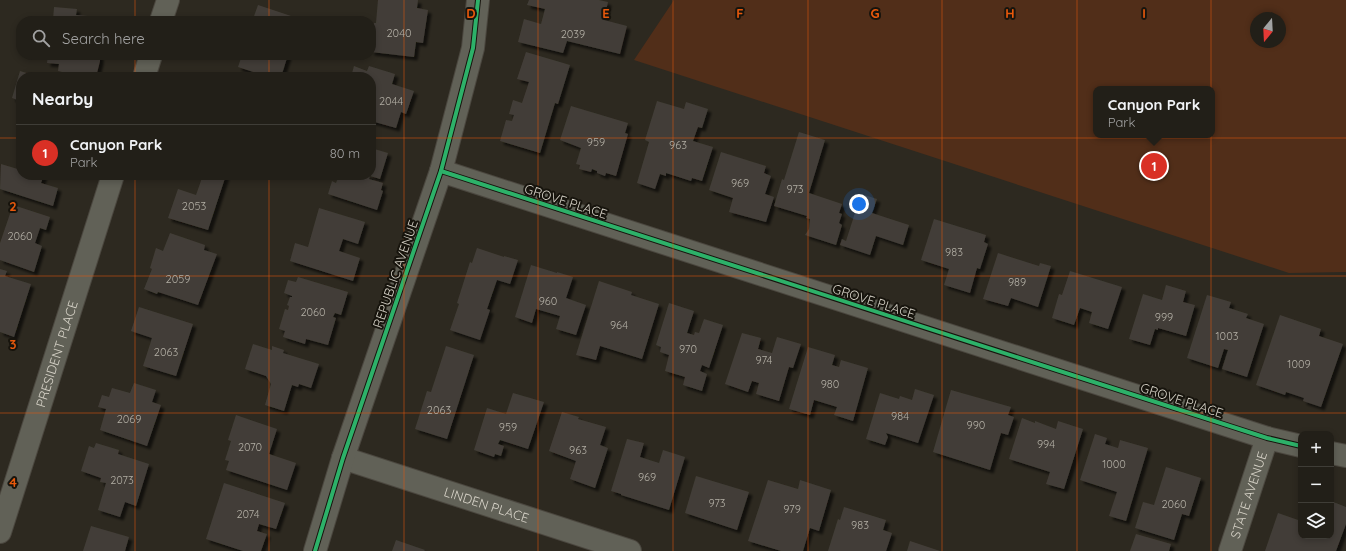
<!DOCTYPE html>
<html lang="en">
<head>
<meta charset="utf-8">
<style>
  body { margin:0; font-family:Quicksand,sans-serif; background:#2a2721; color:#f1f3f6 }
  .controls { position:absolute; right:12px; bottom:12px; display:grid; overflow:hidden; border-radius:8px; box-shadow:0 2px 6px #0003 }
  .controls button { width:36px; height:36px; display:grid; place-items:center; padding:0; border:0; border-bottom:1px solid #3f3d37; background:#221f18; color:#f1f3f6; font:20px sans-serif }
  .compass { position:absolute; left:1250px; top:12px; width:36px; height:36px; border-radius:50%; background:#221f18; box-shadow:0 2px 6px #0003; rotate:198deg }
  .you { position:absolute; left:859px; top:204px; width:14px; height:14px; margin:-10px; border:3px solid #fff; border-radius:50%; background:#1a73e8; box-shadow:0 0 0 6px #1a73e833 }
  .badge { display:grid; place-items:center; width:26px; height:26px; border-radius:50%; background:#d93025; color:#fff; font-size:13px; font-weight:700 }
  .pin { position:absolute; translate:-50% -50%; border:2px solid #fff; box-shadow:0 1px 4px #0006 }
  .popup { position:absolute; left:1093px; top:86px; width:122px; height:52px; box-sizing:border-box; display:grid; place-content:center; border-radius:8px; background:#221f18; filter:drop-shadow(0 1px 3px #0005); font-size:13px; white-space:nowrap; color:#a2a2a2 }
  .popup b { font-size:15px; color:#f1f3f6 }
  .popup::after { content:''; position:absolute; left:50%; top:100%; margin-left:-8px; border:8px solid transparent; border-top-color:#221f18 }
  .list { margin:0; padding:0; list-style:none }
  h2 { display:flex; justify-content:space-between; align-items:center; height:52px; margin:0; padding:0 16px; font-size:17px }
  h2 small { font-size:13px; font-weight:400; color:#a2a2a2 }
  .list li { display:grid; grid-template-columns:26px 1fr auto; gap:12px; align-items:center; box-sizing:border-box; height:56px; padding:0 16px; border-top:1px solid #3f3d37 }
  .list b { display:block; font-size:15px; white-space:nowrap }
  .list p { margin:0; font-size:13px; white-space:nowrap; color:#a2a2a2 }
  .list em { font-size:13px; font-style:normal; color:#a2a2a2 }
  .icon { flex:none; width:22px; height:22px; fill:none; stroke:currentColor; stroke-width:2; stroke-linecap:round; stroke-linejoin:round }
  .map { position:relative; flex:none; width:1346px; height:551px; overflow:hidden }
  .search { position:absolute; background:#221f18; box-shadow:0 2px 6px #0003; left:16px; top:16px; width:360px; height:44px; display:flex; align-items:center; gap:10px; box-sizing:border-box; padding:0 14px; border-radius:16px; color:#a2a2a2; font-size:15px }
  .panel { position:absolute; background:#221f18; box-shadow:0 2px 6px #0003; left:16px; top:72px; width:360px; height:108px; border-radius:16px }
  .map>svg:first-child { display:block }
</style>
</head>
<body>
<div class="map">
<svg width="1346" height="551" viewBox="0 0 1346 551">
  <defs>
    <filter id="shadow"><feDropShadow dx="3.5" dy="3.5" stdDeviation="1" flood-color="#0009"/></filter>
  </defs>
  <rect width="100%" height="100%" fill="#2d2920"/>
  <path fill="#512e19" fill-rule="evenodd" d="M674,0H1346V272L1289,273L634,60ZM1256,18H1280V42H1256ZM1096,89H1212V135H1096Z"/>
  <g fill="#423e37" filter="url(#shadow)">
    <polygon points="378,0 418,0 417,8 428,10 423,43 416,42 414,57 371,52 374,23 376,23"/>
    <polygon points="529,0 599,0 608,2 604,20 627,26 620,54 567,41 563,53 518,42 524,19 541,24 545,9 527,5"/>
    <polygon points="258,5 300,19 299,21 259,21 253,19"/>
    <polygon points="54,7 77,9 76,15 99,17 99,19 105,20 105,21 53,20"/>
    <polygon points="526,52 570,65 558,104 555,103 540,153 500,141 506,120 512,121 514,115 509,114 513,100 522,103 529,82 517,79"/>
    <polygon points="48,55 100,55 100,61 96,77 82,77 58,71 59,64 47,63"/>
    <polygon points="242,55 288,55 281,77 268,77 238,67"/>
    <polygon points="354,66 367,71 369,66 395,74 392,84 414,91 406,114 401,112 396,128 371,121 371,77 351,77"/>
    <polygon points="20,71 40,77 21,77 21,101 12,98"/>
    <polygon points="657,101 684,109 686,102 708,109 702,128 698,127 693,141 713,147 702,181 692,178 691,181 666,173 666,176 660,174 655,189 637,183 649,142 645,140"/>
    <polygon points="571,106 628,123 625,133 628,134 616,176 606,173 605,176 597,173 597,171 592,169 591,172 579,169 580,165 576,164 581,148 560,140"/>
    <polygon points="799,132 825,140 809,193 842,204 839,213 842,214 839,223 842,225 836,245 805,235 809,229 810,219 806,218 807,216 774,206 782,179 784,180"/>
    <polygon points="371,148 388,153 380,179 370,176 369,179 383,183 381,190 383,191 377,210 328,194 332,181 336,183 339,175 371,175"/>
    <polygon points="721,152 766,166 764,173 771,176 765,194 774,197 766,222 729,212 733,198 709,190"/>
    <polygon points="1,164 21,170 21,175 44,175 41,183 58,188 53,206 0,189"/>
    <polygon points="203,175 226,175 208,230 168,218 178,189 196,195"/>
    <polygon points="861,194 877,199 872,213 909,225 903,245 876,236 870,255 840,245 842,239 846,241"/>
    <polygon points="13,205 50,217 46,230 40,228 35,243 42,246 34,272 0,260 0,243"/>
    <polygon points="319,208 365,222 358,244 343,239 339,251 360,258 353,281 290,261 295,243 308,247"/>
    <polygon points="934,219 986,235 984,242 988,244 980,269 977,268 970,293 944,285 949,269 921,260"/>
    <polygon points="170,233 205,245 204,250 217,254 198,305 158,292 157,294 144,289 152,269 150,268 156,248 163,251"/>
    <polygon points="477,248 504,257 504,256 518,260 510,284 497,280 487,309 490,310 480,340 450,330 459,304 457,303 470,262 472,263"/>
    <polygon points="998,253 1039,266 1040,263 1051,266 1038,307 1011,298 1008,306 983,299"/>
    <polygon points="531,265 557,273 557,272 573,277 566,298 586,305 576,335 556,329 560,316 536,309 532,323 515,317"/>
    <polygon points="0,269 7,271 5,276 31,284 14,337 0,332"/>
    <polygon points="1070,271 1122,287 1108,329 1089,323 1092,312 1080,308 1074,325 1052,318 1059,294 1062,295"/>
    <polygon points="298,277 348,292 341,315 335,313 333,317 336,318 328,345 306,339 305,344 283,337 285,331 279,329 285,309 288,310 289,306 287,305 290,297 292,297 292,296 284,293 288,280 296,282"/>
    <polygon points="599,281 632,292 631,295 659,304 642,359 600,346 596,360 576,355"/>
    <polygon points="1166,285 1186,291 1183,302 1195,305 1186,336 1158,328 1158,330 1155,329 1150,345 1129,339 1143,294 1162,300"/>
    <polygon points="1207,295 1231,302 1229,308 1248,314 1246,318 1264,324 1247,377 1222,369 1228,350 1224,349 1218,368 1187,358"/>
    <polygon points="669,303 694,311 687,333 694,335 695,332 699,333 704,319 723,325 709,368 702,365 700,371 707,374 702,391 683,385 685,377 665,371 669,355 660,352 661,347 656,345"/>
    <polygon points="139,307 193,324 176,376 143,366 152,338 131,331"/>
    <polygon points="1280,315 1321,329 1319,336 1343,344 1321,407 1303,401 1304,398 1286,392 1285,395 1256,385"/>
    <polygon points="742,333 761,338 758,349 772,353 777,337 801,344 793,368 789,367 779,401 756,394 759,383 752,381 748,392 725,384"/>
    <polygon points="253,344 272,350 272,346 284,350 283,353 319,364 311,388 299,384 298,387 292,385 284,411 265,405 271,384 266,376 245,369"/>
    <polygon points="446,346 474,355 447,439 415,429 427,391 431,392"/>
    <polygon points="808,347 835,355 832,365 839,367 841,360 868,368 853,421 834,415 837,407 814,400 810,415 789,409"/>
    <polygon points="134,383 156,390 152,402 161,405 147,446 100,430 106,409 98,407 102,395 109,397 112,388 130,393"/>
    <polygon points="915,389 934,395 918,443 886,433 888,437 885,445 866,439 880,393 899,399 900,396 912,400"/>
    <polygon points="951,390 1011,407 1008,415 1014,417 1008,435 1001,433 990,470 933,452"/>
    <polygon points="513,393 544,402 528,449 500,440 498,444 504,446 501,456 495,454 494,457 474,450 487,408 506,414"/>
    <polygon points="562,412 579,417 578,419 606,427 600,445 608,448 595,488 570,479 576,461 549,451"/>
    <polygon points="236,415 277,429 269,454 296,463 287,490 226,470 229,461 225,460 231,441 228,440"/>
    <polygon points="1022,418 1035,423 1035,421 1056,429 1058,421 1083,429 1064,489 1046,484 1050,472 1009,459"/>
    <polygon points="1095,434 1107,438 1105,444 1118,448 1120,440 1148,448 1126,521 1109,516 1117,492 1080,480"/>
    <polygon points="627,439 644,443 640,457 659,463 663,450 685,457 669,510 621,495 621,494 611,491"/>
    <polygon points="96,443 119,450 118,454 149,464 136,506 125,502 120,517 98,510 106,483 100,482 101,478 81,471 89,446 94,448"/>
    <polygon points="1166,467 1201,478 1189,516 1182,514 1174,540 1135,528 1143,502 1154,505"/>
    <polygon points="696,476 749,492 737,530 685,513"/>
    <polygon points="768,480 798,489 800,480 831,490 819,531 810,528 803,551 781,551 748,541"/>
    <polygon points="224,483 285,503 276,529 259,524 257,531 267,534 261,551 243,551 206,539"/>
    <polygon points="1331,501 1346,507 1346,524 1336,551 1265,551 1278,513 1301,521 1301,536 1331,536"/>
    <polygon points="844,507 886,520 883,530 892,533 886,551 828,551 838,519 840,520"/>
    <polygon points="91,526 129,537 125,551 83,551"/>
    <polygon points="1136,534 1171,544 1169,551 1130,551"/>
    <polygon points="396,540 425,550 424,551 392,551"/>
    <polygon points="910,541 940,551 907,551"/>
  </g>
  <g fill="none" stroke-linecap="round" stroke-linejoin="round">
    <defs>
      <g id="minor">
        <polyline points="161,21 168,0"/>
        <polyline points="144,77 151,55"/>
        <polyline points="441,171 1267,438 1301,446"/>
        <polyline points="1331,453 1346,456"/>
        <path id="s1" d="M343,458L630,551"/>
        <path id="s2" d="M0,532L113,175"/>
        <polyline points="315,551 343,458 441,171 473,48 478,0"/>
        <path id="s3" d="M1230,551L1267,438"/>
      </g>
    </defs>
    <use href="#minor" stroke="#4b473f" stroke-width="24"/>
    <use href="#minor" stroke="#616157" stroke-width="22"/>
    <defs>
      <g id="cycleway">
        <polyline points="441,171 1267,438 1301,446"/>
        <polyline points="315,551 343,458 441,171 473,48 478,0"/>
      </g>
    </defs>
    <use href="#cycleway" stroke="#17140d" stroke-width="6"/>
    <use href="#cycleway" stroke="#2db169" stroke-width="4"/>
  </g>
  <path fill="none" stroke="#e8590c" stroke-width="1" stroke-opacity="0.55" d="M135,0V21M269,0V21M404,0V551M538,0V551M673,0V551M808,0V551M942,0V551M1077,0V551M1211,0V551M135,55V77M269,55V77M0,138H21M371,138H1346M135,175V551M269,175V551M0,276H1346M0,413H1346"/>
  <g text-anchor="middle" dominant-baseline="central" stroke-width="4" stroke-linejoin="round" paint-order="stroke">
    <g font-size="11" fill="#b2aea4">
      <text x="399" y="33">2040</text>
      <text x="573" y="34">2039</text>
      <text x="391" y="101">2044</text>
      <text x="596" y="142">959</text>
      <text x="678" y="145">963</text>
      <text x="740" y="183">969</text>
      <text x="795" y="189">973</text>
      <text x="194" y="206">2053</text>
      <text x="20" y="236">2060</text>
      <text x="954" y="252">983</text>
      <text x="178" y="279">2059</text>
      <text x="1017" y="282">989</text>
      <text x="548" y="301">960</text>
      <text x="313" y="312">2060</text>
      <text x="1164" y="317">999</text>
      <text x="619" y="325">964</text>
      <text x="1227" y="336">1003</text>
      <text x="688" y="349">970</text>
      <text x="166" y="352">2063</text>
      <text x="764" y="360">974</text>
      <text x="1299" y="364">1009</text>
      <text x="830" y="384">980</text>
      <text x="439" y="410">2063</text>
      <text x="900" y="416">984</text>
      <text x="129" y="419">2069</text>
      <text x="976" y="425">990</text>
      <text x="508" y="427">959</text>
      <text x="1046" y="444">994</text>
      <text x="250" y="447">2070</text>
      <text x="578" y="450">963</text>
      <text x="1114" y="464">1000</text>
      <text x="647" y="477">969</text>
      <text x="122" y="480">2073</text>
      <text x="717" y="503">973</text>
      <text x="1174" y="504">2060</text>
      <text x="792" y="509">979</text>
      <text x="248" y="514">2074</text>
      <text x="860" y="525">983</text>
    </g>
    <g font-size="13" fill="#d7d3c8" stroke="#17140d">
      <text transform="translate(566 201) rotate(18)">GROVE PLACE</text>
      <text transform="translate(395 274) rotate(-71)">REPUBLIC AVENUE</text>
      <text transform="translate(874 301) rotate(18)">GROVE PLACE</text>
      <text stroke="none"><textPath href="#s2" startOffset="187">PRESIDENT PLACE</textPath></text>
      <text transform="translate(1182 400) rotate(18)">GROVE PLACE</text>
      <text stroke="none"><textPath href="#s3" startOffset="59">STATE AVENUE</textPath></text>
      <text stroke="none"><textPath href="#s1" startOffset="151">LINDEN PLACE</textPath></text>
    </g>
  </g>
  <g font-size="13" text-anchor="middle" font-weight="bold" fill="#e8590c" stroke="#17140d" stroke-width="4" stroke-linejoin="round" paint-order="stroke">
    <text x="471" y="18">D</text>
    <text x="606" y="18">E</text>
    <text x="740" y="18">F</text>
    <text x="875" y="18">G</text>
    <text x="1010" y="18">H</text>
    <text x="1144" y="18">I</text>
    <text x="13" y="211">2</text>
    <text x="13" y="349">3</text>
    <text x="13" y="487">4</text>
  </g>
</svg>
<div class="controls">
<button>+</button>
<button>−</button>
<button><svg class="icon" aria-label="layers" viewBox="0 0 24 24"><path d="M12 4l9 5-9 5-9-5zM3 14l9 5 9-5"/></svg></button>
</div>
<svg class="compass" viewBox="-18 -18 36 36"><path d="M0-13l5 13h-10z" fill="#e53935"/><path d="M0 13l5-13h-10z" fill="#a2a2a2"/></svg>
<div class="you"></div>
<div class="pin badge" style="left:1154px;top:166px">1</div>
<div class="popup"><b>Canyon Park</b>Park</div>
<div class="search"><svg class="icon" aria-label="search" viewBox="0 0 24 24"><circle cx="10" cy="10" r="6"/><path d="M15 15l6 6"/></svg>Search here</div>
<section class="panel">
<h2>Nearby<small></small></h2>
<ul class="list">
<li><span class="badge">1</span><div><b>Canyon Park</b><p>Park</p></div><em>80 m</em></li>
</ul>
</section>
</div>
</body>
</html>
